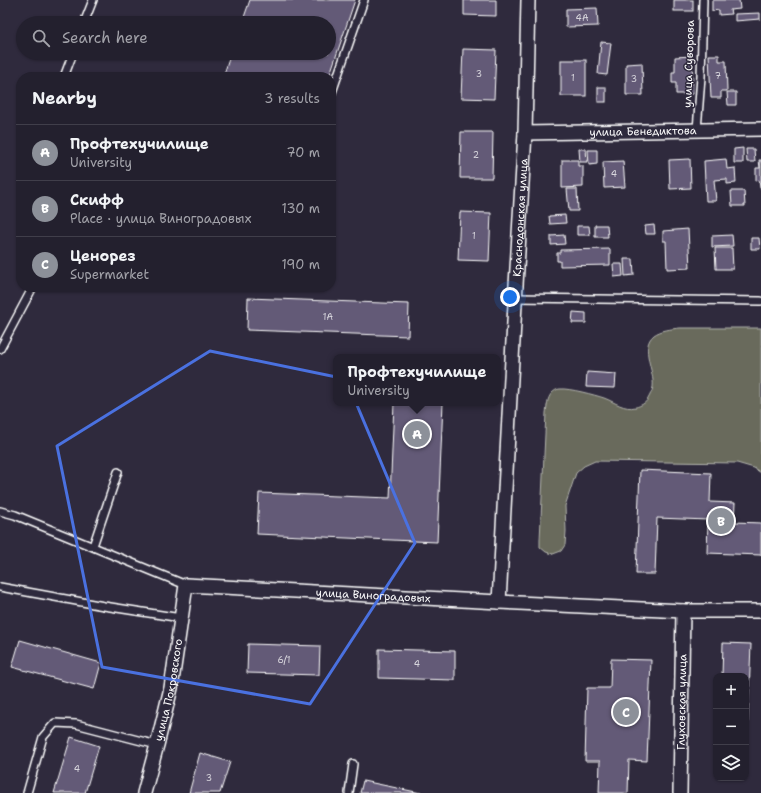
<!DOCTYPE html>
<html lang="en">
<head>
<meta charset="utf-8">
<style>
  body { margin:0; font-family:"Shantell Sans",sans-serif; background:#2b2836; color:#f1f3f6 }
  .controls { position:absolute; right:12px; bottom:12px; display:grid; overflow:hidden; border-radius:8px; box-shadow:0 1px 3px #0004 }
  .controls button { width:36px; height:36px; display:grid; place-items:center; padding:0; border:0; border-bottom:1px solid #403e4a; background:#23202e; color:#f1f3f6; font:20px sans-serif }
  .you { position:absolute; left:510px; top:297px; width:14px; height:14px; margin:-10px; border:3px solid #fff; border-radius:50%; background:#1a73e8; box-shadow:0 0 0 6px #1a73e833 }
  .badge { display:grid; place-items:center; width:26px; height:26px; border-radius:50%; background:#8c9099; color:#fff; font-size:13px; font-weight:700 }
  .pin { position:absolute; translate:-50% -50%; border:2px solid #fff; box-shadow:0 1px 4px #0006 }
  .popup { position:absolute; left:333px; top:354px; width:168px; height:52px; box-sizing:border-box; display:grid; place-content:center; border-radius:8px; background:#23202e; filter:drop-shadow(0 1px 3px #0005); font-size:13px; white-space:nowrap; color:#a3a3aa }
  .popup b { font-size:15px; color:#f1f3f6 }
  .popup::after { content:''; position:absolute; left:50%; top:100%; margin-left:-8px; border:8px solid transparent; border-top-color:#23202e }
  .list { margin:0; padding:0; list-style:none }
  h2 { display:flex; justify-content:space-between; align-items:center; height:52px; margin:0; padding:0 16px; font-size:17px }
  h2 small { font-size:13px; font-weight:400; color:#a3a3aa }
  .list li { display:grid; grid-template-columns:26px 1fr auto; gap:12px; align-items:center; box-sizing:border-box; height:56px; padding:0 16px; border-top:1px solid #403e4a }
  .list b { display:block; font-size:15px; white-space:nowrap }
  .list p { margin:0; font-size:13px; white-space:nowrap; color:#a3a3aa }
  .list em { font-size:13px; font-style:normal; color:#a3a3aa }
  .icon { flex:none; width:22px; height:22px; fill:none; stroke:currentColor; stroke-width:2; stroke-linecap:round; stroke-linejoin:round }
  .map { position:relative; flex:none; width:761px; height:793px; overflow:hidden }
  .search { position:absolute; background:#23202e; box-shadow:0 1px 3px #0004; left:16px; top:16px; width:320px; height:44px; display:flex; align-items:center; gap:10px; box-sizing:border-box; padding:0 14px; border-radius:22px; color:#a3a3aa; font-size:15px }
  .panel { position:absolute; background:#23202e; box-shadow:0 1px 3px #0004; left:16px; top:72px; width:320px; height:220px; border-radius:16px }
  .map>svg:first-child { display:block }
</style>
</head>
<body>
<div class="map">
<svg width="761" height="793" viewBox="0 0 761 793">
  <rect width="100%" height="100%" fill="#2f2a3d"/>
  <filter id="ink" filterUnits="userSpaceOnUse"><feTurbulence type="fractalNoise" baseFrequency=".025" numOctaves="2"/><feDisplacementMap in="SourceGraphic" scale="8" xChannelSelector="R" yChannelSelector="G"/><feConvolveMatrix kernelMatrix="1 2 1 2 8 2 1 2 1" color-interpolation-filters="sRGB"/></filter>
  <g filter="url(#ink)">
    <path fill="#696b5c" stroke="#b4b5ae" d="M680,328H761V473L754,468L737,463L595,461L584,466L576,473L565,506L566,531L565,545L561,551L553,554L546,552L540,547V540L546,413C547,407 547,398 552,393C554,391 557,389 560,389C569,388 595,395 604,398C615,402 624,410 636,407C640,406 646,403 648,399C650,395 652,392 653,387C655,371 639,347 654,335C661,330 671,329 680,328Z"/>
    <g fill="#645a77" stroke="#fff">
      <polygon points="250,0 355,0 329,77 223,77 231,53 329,53 329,23 242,23"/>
      <polygon points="464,0 496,0 496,16 464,15"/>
      <rect x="674" y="0" width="19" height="11"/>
      <polygon points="712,0 739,0 740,9 730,10 731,14 719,15 719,10 712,11"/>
      <polygon points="597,8 598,26 566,27 566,9"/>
      <polygon points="760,13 760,19 735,21 735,14"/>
      <polygon points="601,42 611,43 607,75 598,74"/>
      <polygon points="463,49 496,50 494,99 461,98"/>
      <polygon points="709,55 719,55 719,61 726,61 727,91 721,91 721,98 711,98"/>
      <polygon points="692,56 693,94 676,94 676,83 672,83 672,72 675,72 675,57"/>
      <rect x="561" y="60" width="25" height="36"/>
      <polygon points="642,63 643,95 626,95 626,64"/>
      <rect x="598" y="87" width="8" height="15"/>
      <polygon points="727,92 736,92 736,105 728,105"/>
      <polygon points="461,132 493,132 492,178 460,178"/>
      <polygon points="743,148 743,163 734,163 734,149"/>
      <polygon points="579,149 586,149 587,162 580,162"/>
      <polygon points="746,149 754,149 755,162 747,162"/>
      <polygon points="588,150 597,150 597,164 589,165"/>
      <polygon points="690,159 691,188 670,189 669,160"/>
      <polygon points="726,159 727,169 735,168 736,183 727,184 727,179 714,180 716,201 706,201 704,161"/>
      <polygon points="562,160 578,160 578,166 583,166 583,187 562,188"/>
      <polygon points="759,160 761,160 761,188 760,188 759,180 756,181 756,168 760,168"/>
      <polygon points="623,161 625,187 604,188 603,162"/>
      <polygon points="567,189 577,189 578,211 569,211"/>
      <polygon points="731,191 744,191 745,206 732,206"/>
      <polygon points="460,212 491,213 489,261 458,260"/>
      <polygon points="565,215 566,223 550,224 549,216"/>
      <polygon points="595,225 607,225 608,237 595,237"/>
      <polygon points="654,225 655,234 646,234 645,226"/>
      <polygon points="577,226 589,226 590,235 577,235"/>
      <polygon points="688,229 690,268 667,269 666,241 663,241 663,231"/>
      <polygon points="564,235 565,244 551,245 551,236"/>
      <polygon points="732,235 733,246 712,247 712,236"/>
      <polygon points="751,238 759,238 760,249 751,249"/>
      <polygon points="715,248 732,248 733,269 716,269"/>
      <polygon points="610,249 610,265 560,266 560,261 557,261 557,253 560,253 560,250"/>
      <polygon points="624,259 633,259 634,275 625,276"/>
      <polygon points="613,264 622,264 623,276 614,277"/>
      <polygon points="248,298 409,304 408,336 247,330"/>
      <polygon points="573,312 586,313 586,323 572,323"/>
      <polygon points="587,372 616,374 615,388 586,387"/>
      <polygon points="394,403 443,403 437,542 257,534 259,493 390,498"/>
      <polygon points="640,470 711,473 710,502 735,503 734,522 761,523 761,555 707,553 708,520 657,518 655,574 636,574"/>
      <polygon points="20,640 101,663 94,689 12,667"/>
      <polygon points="723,643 751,644 747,744 746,744 746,676 722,676"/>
      <polygon points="248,644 320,646 319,675 247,673"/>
      <polygon points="379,649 455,651 455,680 379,678"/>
      <polygon points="611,659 651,660 647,761 629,760 628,793 599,793 600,761 585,761 587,688 610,688"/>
      <polygon points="71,737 99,746 85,793 54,793"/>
      <polygon points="200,753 230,762 220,793 189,793"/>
      <polygon points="363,781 421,793 360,793"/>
    </g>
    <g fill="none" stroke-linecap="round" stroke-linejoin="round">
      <defs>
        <g id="service">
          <polyline points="84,23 93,0"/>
          <polyline points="64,77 73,53"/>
          <polyline points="331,95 364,0"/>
          <polyline points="697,130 701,77 703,0"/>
          <polyline points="515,298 761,301"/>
          <polyline points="0,349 33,287"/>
          <polyline points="0,511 15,515 186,585"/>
          <polyline points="93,546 118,472"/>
          <polyline points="0,587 104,606 181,618"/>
          <polyline points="27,793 43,737 55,723 76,724 157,745"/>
          <polyline points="349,793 353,764"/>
        </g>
        <g id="minor">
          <path id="s1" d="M525,133L761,129"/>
          <path id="s2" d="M499,602L516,285L525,133L528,0"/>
          <path id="s3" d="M144,793L157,745L171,688L186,585L499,602L683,611H761"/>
          <path id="s4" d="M680,793L683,611"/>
        </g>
      </defs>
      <use href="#service" stroke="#fff" stroke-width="10"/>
      <use href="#minor" stroke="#fff" stroke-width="16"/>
      <use href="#service" stroke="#2f2a3d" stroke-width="7"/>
      <use href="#minor" stroke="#2f2a3d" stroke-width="13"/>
    </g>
  </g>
  <path fill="none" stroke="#4a71e0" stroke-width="3" stroke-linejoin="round" d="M210,351L346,379L415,543L310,704L102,667L57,446Z"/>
  <g text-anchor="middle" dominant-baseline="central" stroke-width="3" stroke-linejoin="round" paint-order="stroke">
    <g font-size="9" fill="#d8d6dd">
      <text x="582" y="18">4А</text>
      <text x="479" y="74">3</text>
      <text x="718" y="76">7</text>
      <text x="573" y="78">1</text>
      <text x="634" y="79">3</text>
      <text x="476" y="155">2</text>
      <text x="614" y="174">4</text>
      <text x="474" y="236">1</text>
      <text x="328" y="317">1А</text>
      <text x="284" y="660">6/1</text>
      <text x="417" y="664">4</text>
      <text x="77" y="769">4</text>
      <text x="209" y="778">3</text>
    </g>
    <g font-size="11" fill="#fff" stroke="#2f2a3d">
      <text transform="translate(689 64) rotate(-88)">улица Суворова</text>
      <text stroke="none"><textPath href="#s1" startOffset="118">улица Бенедиктова</textPath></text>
      <text stroke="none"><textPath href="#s2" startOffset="385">Краснодонская улица</textPath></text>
      <text stroke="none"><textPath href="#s3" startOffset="400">улица Виноградовых</textPath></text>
      <text stroke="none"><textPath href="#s3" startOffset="106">улица Покровского</textPath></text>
      <text stroke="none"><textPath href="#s4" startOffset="91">Глуховская улица</textPath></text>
    </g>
  </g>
</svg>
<div class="controls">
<button>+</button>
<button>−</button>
<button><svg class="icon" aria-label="layers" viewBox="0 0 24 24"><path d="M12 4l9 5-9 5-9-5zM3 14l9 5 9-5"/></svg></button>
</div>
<div class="you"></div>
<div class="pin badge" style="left:417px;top:434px">A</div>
<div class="popup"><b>Профтехучилище</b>University</div>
<div class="pin badge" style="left:721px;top:521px">B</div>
<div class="pin badge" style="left:626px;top:712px">C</div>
<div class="search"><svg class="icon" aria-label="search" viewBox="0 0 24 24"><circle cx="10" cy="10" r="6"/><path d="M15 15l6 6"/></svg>Search here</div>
<section class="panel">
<h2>Nearby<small>3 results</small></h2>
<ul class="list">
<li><span class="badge">A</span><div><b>Профтехучилище</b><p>University</p></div><em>70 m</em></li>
<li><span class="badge">B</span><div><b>Скифф</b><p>Place · улица Виноградовых</p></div><em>130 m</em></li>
<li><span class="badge">C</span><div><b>Ценорез</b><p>Supermarket</p></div><em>190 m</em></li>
</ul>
</section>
</div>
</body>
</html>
